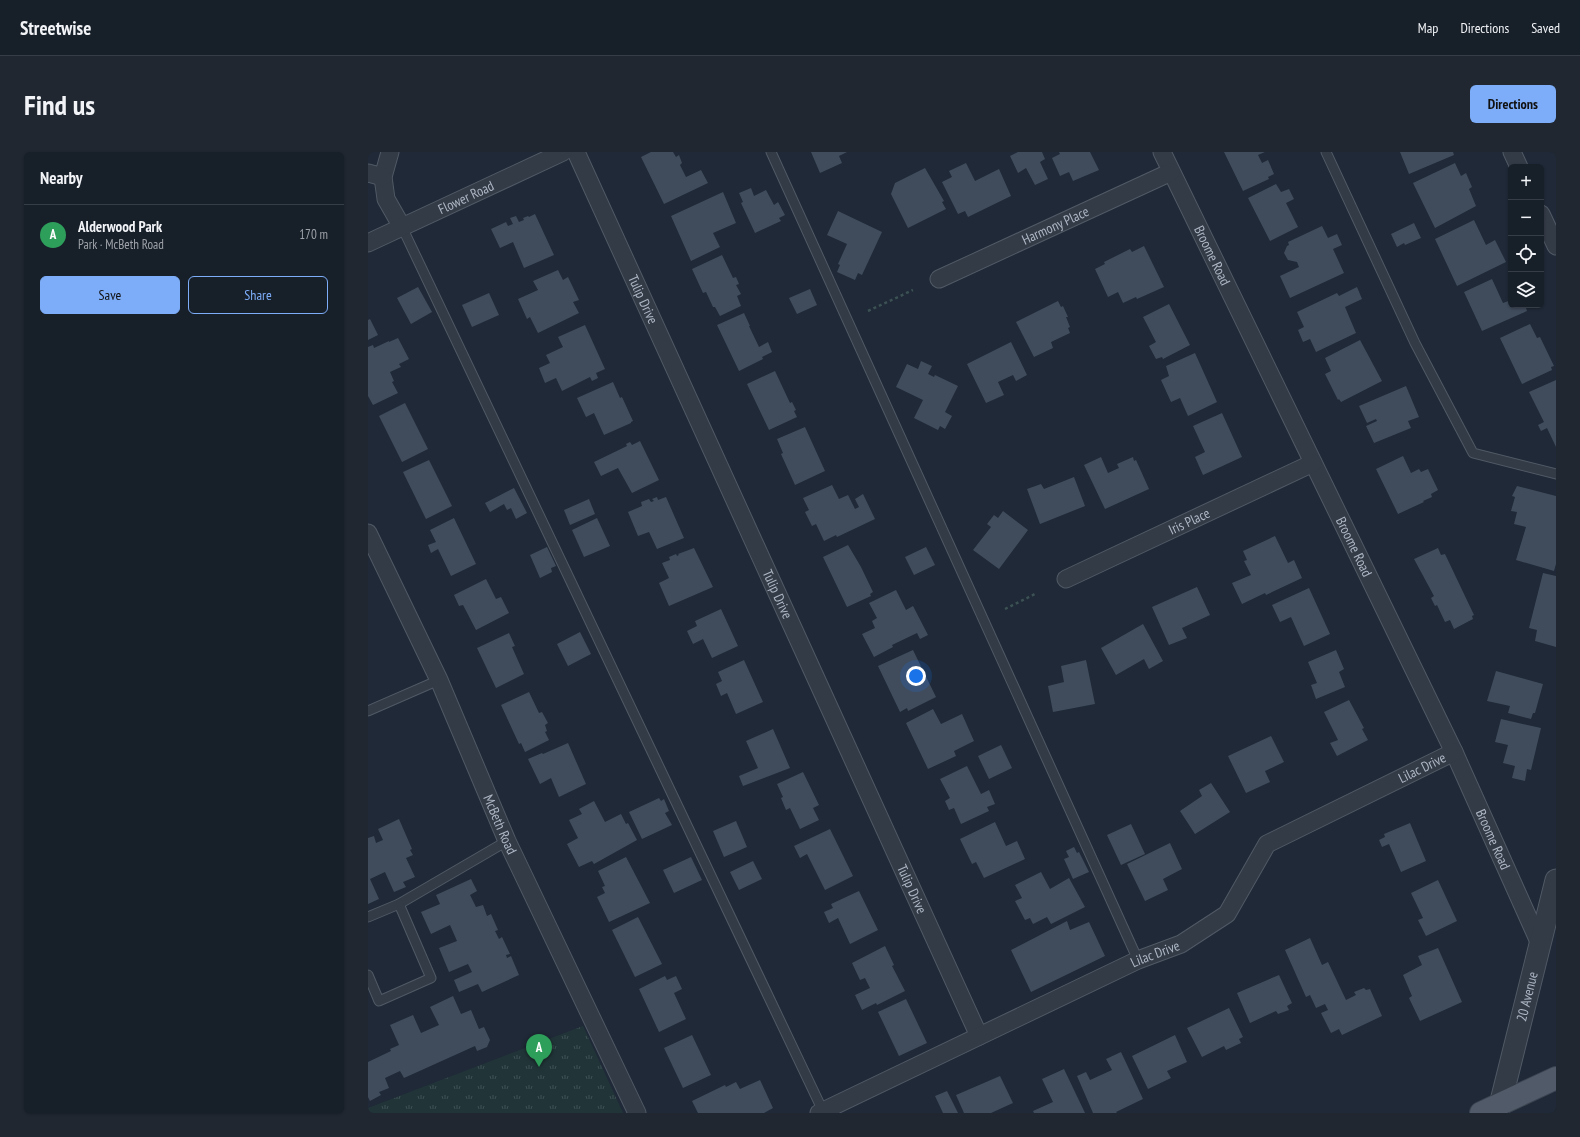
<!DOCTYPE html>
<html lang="en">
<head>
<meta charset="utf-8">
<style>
  body { margin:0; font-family:"PT Sans Narrow",sans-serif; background:#202731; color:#f1f3f6 }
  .controls { position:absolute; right:12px; top:12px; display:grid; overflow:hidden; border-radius:6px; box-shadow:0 1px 3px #0004 }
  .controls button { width:36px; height:36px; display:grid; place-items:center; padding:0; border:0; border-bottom:1px solid #363d46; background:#171f29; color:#f1f3f6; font:20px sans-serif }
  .you { position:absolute; left:548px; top:524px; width:14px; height:14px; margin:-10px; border:3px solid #fff; border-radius:50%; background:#1a73e8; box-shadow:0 0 0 6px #1a73e833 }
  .badge { display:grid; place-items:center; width:26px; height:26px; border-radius:50%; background:#7dadf9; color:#fff; font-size:13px; font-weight:700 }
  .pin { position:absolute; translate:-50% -33px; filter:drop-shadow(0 1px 2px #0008) }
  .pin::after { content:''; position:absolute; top:21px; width:14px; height:12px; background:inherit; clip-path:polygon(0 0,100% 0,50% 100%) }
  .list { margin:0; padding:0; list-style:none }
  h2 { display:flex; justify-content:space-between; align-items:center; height:52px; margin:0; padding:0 16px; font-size:17px }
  h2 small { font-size:13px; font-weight:400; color:#9ea2a8 }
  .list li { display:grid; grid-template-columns:26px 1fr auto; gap:12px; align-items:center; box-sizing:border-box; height:60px; padding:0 16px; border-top:1px solid #363d46 }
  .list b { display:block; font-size:15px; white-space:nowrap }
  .list p { margin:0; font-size:13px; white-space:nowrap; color:#9ea2a8 }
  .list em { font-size:13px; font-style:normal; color:#9ea2a8 }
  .actions { display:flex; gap:8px; padding:12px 16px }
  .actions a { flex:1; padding:9px 0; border:1px solid #7dadf9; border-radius:6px; text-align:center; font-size:14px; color:#7dadf9 }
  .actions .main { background:#7dadf9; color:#111 }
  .icon { flex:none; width:22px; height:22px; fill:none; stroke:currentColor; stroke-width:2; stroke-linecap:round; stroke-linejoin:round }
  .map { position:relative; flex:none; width:1188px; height:961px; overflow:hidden; border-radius:6px }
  header { display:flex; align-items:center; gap:24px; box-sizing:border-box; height:56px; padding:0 20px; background:#171f29; border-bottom:1px solid #363d46 }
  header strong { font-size:19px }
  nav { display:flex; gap:22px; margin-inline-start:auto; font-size:14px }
  .intro { display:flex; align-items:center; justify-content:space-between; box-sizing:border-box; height:96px; padding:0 24px }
  h1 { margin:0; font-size:28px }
  .button { padding:10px 18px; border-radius:6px; background:#7dadf9; color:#111; font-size:14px; font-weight:700 }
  main { display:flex; gap:24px; padding:0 24px }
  aside { flex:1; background:#171f29; border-radius:6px; box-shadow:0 1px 3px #0004 }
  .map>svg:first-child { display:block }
</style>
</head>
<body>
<header>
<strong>Streetwise</strong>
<nav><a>Map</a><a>Directions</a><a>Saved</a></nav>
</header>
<div class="intro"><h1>Find us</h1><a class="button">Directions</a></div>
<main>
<aside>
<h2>Nearby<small></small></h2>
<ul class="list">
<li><span class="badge" style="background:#2e9e5b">A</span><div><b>Alderwood Park</b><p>Park · McBeth Road</p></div><em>170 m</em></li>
</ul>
<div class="actions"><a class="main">Save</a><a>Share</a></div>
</aside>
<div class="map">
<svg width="1188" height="961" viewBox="0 0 1188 961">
  <defs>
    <pattern id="park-tufts" width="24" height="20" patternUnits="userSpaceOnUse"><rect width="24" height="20" fill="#213538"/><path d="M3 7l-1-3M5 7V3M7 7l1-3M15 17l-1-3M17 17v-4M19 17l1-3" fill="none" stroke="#3f5053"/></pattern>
  </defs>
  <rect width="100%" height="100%" fill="#1f2937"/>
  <polygon fill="url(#park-tufts)" points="215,874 255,961 0,961 0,956"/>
  <g fill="#404c5c">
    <polygon points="283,0 305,0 308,5 311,3 314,11 312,13 318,25 333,18 340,31 296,52 273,5"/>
    <polygon points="443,0 479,0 471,4 474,11 452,21"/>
    <polygon points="650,0 674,0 677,7 672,10 680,27 667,33 658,16 650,21 642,4"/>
    <polygon points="691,0 722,0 731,18 705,29 701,20 692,24 684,6 692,2"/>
    <polygon points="856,0 897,0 890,3 894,11 900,8 906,22 900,25 901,27 875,39"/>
    <polygon points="1032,0 1085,0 1086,3 1041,22"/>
    <polygon points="598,11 607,29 631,17 643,44 600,65 597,59 590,62 574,30 584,25 581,19"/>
    <polygon points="1087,11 1093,24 1098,21 1104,35 1101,37 1108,54 1067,76 1045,31"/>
    <polygon points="557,16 576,49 574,50 578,57 540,76 523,42 527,31"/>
    <polygon points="908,32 913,40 921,37 926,47 918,51 930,75 902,89 880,46"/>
    <polygon points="383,36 386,44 398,38 406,53 410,50 417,63 411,66 413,69 387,81 373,51 375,50 371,41"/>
    <polygon points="355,40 368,71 345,81 352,95 323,109 303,64"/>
    <polygon points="470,59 514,80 494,123 490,121 487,128 469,120 472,113 470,112 479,92 459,83"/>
    <polygon points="167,62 186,103 156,116 145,90 132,96 123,77 138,70 140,74 145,72 142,66 148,64 151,70 156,68 155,66 160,64 161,65"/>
    <polygon points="1106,68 1118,93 1127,88 1138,110 1089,134 1067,87"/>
    <polygon points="1046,71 1053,86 1037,93 1036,91 1029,95 1023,82"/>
    <polygon points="954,74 960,86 969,82 974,93 965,97 976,121 922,146 912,124 931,115 929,110 920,108 916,101 919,94 921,93 920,90"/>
    <polygon points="776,94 796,135 769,147 768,145 755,151 750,140 740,145 727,117 737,112 736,110 762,97 764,100"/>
    <polygon points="354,103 365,126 368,125 371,132 368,133 373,142 369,144 373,154 352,164 347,155 345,155 338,140 335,141 324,117"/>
    <polygon points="190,118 195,128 200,125 211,148 205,150 211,161 170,181 162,165 159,167 150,147 170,138 165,129"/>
    <polygon points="1124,127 1135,151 1143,148 1143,153 1157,153 1159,159 1114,179 1096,140"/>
    <polygon points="50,135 64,160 43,172 29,146"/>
    <polygon points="989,135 994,147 977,155 988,181 948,200 942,187 935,190 930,178 936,175 929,160 969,141 971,144"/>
    <polygon points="442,137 449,153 429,162 421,146"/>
    <polygon points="121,141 131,163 104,175 94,153"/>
    <polygon points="690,149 693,155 695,154 700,165 698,165 702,175 700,176 702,181 683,190 685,196 666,205 648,170"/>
    <polygon points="801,152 822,193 795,207 794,205 788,207 781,194 788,190 775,165"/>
    <polygon points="376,161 382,174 381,174 391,195 400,190 404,200 394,205 395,207 371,219 349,173"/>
    <polygon points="2,167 10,183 0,188 0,168"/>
    <polygon points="1162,172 1169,186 1172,185 1186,214 1183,215 1184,218 1154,232 1132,186"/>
    <polygon points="217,173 237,217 228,221 230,226 224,229 222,225 194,239 188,226 177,231 171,216 182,211 178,203 195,195 190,185"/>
    <polygon points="30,186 41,207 31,212 33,215 22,220 26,229 24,230 30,241 5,253 0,244 0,195 5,193 6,196 21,189 21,190"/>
    <polygon points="992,188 1014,229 973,250 971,247 970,248 957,222 963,219 957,206"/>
    <polygon points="643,190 659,223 648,229 645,223 630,230 636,243 618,251 599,212"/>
    <polygon points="827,201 849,250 820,264 812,246 803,250 793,228 801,224 798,214"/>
    <polygon points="553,209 564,214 560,222 566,225 567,223 590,234 577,260 584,264 577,277 572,274 570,278 546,266 555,248 528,235 539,212 550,217"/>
    <polygon points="407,219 422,251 424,250 428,258 426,259 429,265 401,278 379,232"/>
    <polygon points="1188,228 1188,295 1179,276 1173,279 1170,273 1176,270 1161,240"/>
    <polygon points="245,230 252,246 254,245 265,269 263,270 263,271 236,283 226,261 218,265 209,246"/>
    <polygon points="1038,234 1051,265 1040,269 1043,276 1006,291 998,274 1009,269 1008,267 999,271 991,254"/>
    <polygon points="37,251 60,297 34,310 11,264"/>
    <polygon points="854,261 874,305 835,323 827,305 837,300 825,274"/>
    <polygon points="437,275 457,319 427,333 413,302 415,301 409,287"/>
    <polygon points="272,289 291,328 264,341 250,316 233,324 226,310 259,294 258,292 262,290 264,293"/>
    <polygon points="1035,304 1043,321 1051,317 1053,320 1060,317 1070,338 1063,342 1064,345 1055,349 1056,350 1030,362 1008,317"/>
    <polygon points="733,305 740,321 751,316 749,312 765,305 766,309 768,308 781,337 737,357 716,313"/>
    <polygon points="61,308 84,354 58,367 35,320"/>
    <polygon points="706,325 717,354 672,372 659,337 673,332 676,337"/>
    <polygon points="464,333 471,347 480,343 487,357 491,355 487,347 495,342 507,367 469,385 468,383 456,389 448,372 444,374 437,360 441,358 435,346"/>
    <polygon points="1149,334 1188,344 1188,412 1186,419 1148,408 1158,375 1146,372 1149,360 1143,359 1147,345 1144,344"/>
    <polygon points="146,336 159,361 148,367 143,356 139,358 136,352 122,360 117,351"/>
    <polygon points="289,345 290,348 298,345 316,386 289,397 281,380 270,384 260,360 274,354 273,350 281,347 283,350 286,349 284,347"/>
    <polygon points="221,347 227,362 202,373 196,358"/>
    <polygon points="635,359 660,378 631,417 605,398 623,375 619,372 626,363 630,366"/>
    <polygon points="86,366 108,412 83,424 70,397 63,401 60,393 68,390 62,378"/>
    <polygon points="229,366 242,394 216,405 204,378"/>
    <polygon points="907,384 920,411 926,408 934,426 898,443 897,441 874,452 864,431 883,423 876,409 879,408 875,399"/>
    <polygon points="480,393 493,415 505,440 502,442 503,444 479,455 455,405"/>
    <polygon points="179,395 188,414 183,416 184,420 172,426 162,403"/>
    <polygon points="558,395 567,413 546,423 537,405"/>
    <polygon points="326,396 345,435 301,454 291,431 301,426 294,411 302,408 301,405 308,402 309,404 311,403 310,402"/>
    <polygon points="1070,396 1073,403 1077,402 1106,463 1104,464 1105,467 1086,477 1082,468 1077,470 1069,453 1067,454 1063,446 1066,444 1046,407"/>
    <polygon points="1175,421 1188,424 1188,495 1167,489 1169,478 1161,476"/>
    <polygon points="118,427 128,447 133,445 141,461 108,478 95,453 91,454 86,443"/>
    <polygon points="829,435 842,463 814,476 819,486 801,493 784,455"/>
    <polygon points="941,436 962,482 936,494 923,465 912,470 904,453"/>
    <polygon points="528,438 538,458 545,454 560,483 552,487 549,481 524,493 525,495 506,505 494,482 507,476 504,469 509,466 501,451"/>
    <polygon points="353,457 370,494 344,506 335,487 325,492 319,479 329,474 327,469"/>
    <polygon points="775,472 795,509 781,517 776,507 748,523 733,496"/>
    <polygon points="212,480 223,502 200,514 189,492"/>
    <polygon points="141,481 147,494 144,495 156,522 128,536 109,496"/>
    <polygon points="545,498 568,545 540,559 539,556 532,560 510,514"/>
    <polygon points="968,498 976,517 971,520 977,535 948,547 943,533 949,531 940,510"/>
    <polygon points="376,508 395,550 368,562 359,541 353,544 348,532 354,529 350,520"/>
    <polygon points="718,508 727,552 685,560 680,534 696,530 693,514"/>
    <polygon points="1128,519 1175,532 1167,561 1165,561 1163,567 1140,561 1142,554 1119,549"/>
    <polygon points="161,540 171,561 174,560 180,571 177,573 179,579 177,580 181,588 157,600 153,591 151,592 133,553"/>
    <polygon points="981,548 996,576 994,577 1000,588 969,604 962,591 970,588 956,560"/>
    <polygon points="565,557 573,572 594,562 606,589 586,599 588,604 560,617 538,571"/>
    <polygon points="1133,567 1173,576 1163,618 1159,617 1157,629 1144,626 1147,614 1135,611 1140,593 1127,590"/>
    <polygon points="405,577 422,616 375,634 371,624 390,616 378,589"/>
    <polygon points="903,584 916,610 897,619 902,630 878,641 860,604"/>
    <polygon points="200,591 218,632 191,645 183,626 172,632 160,607 174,601 175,602"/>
    <polygon points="633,593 644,616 621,627 610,604"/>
    <polygon points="599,614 613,642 621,638 627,652 619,655 621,659 593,672 586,656 581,658 577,649 582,646 572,627"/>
    <polygon points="435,620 451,653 445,656 451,668 432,677 422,656 418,658 413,646 415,645 409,632"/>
    <polygon points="843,631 862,660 827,682 812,659 834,644 831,638"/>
    <polygon points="291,646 293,649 296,647 301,659 297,661 304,673 274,687 261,660"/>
    <polygon points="226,649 237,670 253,662 258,672 260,671 269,688 226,712 224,709 211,715 199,692 210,686 201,668 214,662 211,657"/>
    <polygon points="31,667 44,697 42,698 45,703 38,706 47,725 35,730 38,735 26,740 17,720 2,727 11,747 0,752 0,686 6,684 8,691 15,688 10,677"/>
    <polygon points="368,669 379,695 356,705 345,679"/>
    <polygon points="627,670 638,694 649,689 657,707 616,726 608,710 604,712 592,687"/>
    <polygon points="1042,671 1058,709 1033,720 1021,692 1014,695 1011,688 1017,685 1016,682"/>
    <polygon points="763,672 777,702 753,713 739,683"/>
    <polygon points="462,677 485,724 457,738 439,702 432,706 426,694"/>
    <polygon points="802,691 814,717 795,727 800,738 777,749 759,712"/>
    <polygon points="706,695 709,701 711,700 721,720 705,727 696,707 701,705 698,699"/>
    <polygon points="258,705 282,751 241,770 229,745 237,741 234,735 237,734 230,719"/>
    <polygon points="323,705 334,728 306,741 295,718"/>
    <polygon points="385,709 394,727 371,738 362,720"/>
    <polygon points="673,720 682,737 701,726 717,755 683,772 679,765 665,772 662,766 657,768 647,749 654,746 647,733"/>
    <polygon points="103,727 109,739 102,743 108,755 115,753 119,764 123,762 130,778 127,779 131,787 134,785 142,802 138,803 139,806 143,804 151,823 114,840 110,832 91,840 86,828 104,820 100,812 81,820 71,796 89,789 82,773 63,782 53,760 72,752 68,743"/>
    <polygon points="1070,728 1089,769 1058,784 1050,768 1055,766 1043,741"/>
    <polygon points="491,739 510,778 482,792 470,766 461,771 456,760 465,756 463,752"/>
    <polygon points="270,765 294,812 267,825 244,778"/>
    <polygon points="699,769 702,778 721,770 737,804 663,840 643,798"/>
    <polygon points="942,786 954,813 960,810 978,848 988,843 986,840 996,836 998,838 1002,837 1014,864 974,883 971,877 963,881 953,861 960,858 957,852 948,856 942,843 938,845 917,798"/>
    <polygon points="517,794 526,813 524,814 537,839 509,853 508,851 494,858 487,843 502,836 497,826 492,828 484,811"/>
    <polygon points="1070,796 1094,850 1052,869 1041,846 1044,844 1035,823 1054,813 1050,804"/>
    <polygon points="911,823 924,851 919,854 921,858 910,862 908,859 882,871 869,841"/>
    <polygon points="297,824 299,828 308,824 314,837 306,841 318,867 291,880 271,837"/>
    <polygon points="85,844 93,862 103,858 111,877 116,875 122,888 119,895 109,899 107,894 36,926 32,919 17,926 21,936 11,940 13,943 2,949 0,945 0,910 23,899 22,897 31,893 22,873 45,863 53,881 71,873 62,855"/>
    <polygon points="538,847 559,891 531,904 510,860"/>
    <polygon points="861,856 875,885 871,887 873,891 858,898 856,894 834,905 819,876"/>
    <polygon points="324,883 343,923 315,936 296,896"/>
    <polygon points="807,883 819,910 799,919 803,926 780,937 764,904"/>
    <polygon points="753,900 775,947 748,960 749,961 725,961 709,924 718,920 722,928 744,918 738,907"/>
    <polygon points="696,917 717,961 666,961 665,959 685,950 674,927"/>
    <polygon points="632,924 645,951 623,961 596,961 588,943"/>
    <polygon points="392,928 405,956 396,961 330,961 324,949 357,933 358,935 368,930 372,937"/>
    <polygon points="579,939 590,961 575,961 567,944"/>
  </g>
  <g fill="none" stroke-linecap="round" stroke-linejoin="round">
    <defs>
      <g id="service">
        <polyline points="403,0 770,808"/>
        <polyline points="958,0 1047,191 1105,301 1188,322"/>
        <polyline points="34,75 455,959"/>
        <polyline points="0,559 71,528"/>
        <polyline points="31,752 139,689"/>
        <polyline points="0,765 31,752 63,826 11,849 0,823"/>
      </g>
      <g id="minor">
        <polyline points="22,0 15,25 18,47 34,75"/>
        <path id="s1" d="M208,0L611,884"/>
        <path id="s2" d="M794,0L1086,600L1172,792"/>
        <polyline points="1144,0 1151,15"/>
        <polyline points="0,21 15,25"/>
        <polyline points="1173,62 1188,94"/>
        <path id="s3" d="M0,91L195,0"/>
        <path id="s4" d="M571,127L803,20"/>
        <path id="s5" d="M0,381L71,528L139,689L269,961"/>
        <path id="s6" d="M698,427L945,311"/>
        <path id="s7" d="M451,961L770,808L813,792L859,762L899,692L1086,600"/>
      </g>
      <g id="tertiary">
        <path id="s8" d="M1130,961L1188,728"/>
      </g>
      <polyline id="primary" points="1113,961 1188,926"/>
    </defs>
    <use href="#service" stroke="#505965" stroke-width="11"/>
    <use href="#minor" stroke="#505965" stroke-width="19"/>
    <use href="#tertiary" stroke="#505965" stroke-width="23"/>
    <use href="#primary" stroke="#3c4451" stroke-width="24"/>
    <g stroke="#3c5153" stroke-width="2.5" stroke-dasharray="3 3" stroke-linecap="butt">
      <polyline points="500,159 545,138"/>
      <polyline points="637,457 669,441"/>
    </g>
    <use href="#service" stroke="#333b47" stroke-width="9"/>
    <use href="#minor" stroke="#333b47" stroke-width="17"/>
    <use href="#tertiary" stroke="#333b47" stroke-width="21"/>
    <use href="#primary" stroke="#515a68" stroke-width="22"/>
  </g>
  <g text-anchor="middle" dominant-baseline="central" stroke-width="3" stroke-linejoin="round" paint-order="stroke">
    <g font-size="14" fill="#adb6c4" stroke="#18202c">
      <text stroke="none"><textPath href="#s3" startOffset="108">Flower Road</textPath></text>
      <text stroke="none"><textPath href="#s4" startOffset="128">Harmony Place</textPath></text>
      <text stroke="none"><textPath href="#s2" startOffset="115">Broome Road</textPath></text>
      <text stroke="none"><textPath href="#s1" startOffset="162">Tulip Drive</textPath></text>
      <text stroke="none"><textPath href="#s6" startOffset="136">Iris Place</textPath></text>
      <text stroke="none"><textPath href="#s2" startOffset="439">Broome Road</textPath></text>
      <text stroke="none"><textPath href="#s1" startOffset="486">Tulip Drive</textPath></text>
      <text stroke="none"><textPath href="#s7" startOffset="708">Lilac Drive</textPath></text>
      <text stroke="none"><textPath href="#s5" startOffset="320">McBeth Road</textPath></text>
      <text stroke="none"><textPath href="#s2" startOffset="763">Broome Road</textPath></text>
      <text stroke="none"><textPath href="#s1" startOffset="810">Tulip Drive</textPath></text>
      <text stroke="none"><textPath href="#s7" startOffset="372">Lilac Drive</textPath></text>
      <text stroke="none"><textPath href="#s8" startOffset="120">20 Avenue</textPath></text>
    </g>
  </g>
</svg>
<div class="controls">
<button>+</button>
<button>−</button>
<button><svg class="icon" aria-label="locate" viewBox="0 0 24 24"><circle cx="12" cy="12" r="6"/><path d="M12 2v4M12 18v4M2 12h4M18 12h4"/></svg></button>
<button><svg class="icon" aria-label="layers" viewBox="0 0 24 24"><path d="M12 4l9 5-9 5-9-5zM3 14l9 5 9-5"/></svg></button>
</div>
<div class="you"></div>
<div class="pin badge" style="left:171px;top:915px;background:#2e9e5b">A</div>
</div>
</main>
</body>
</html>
